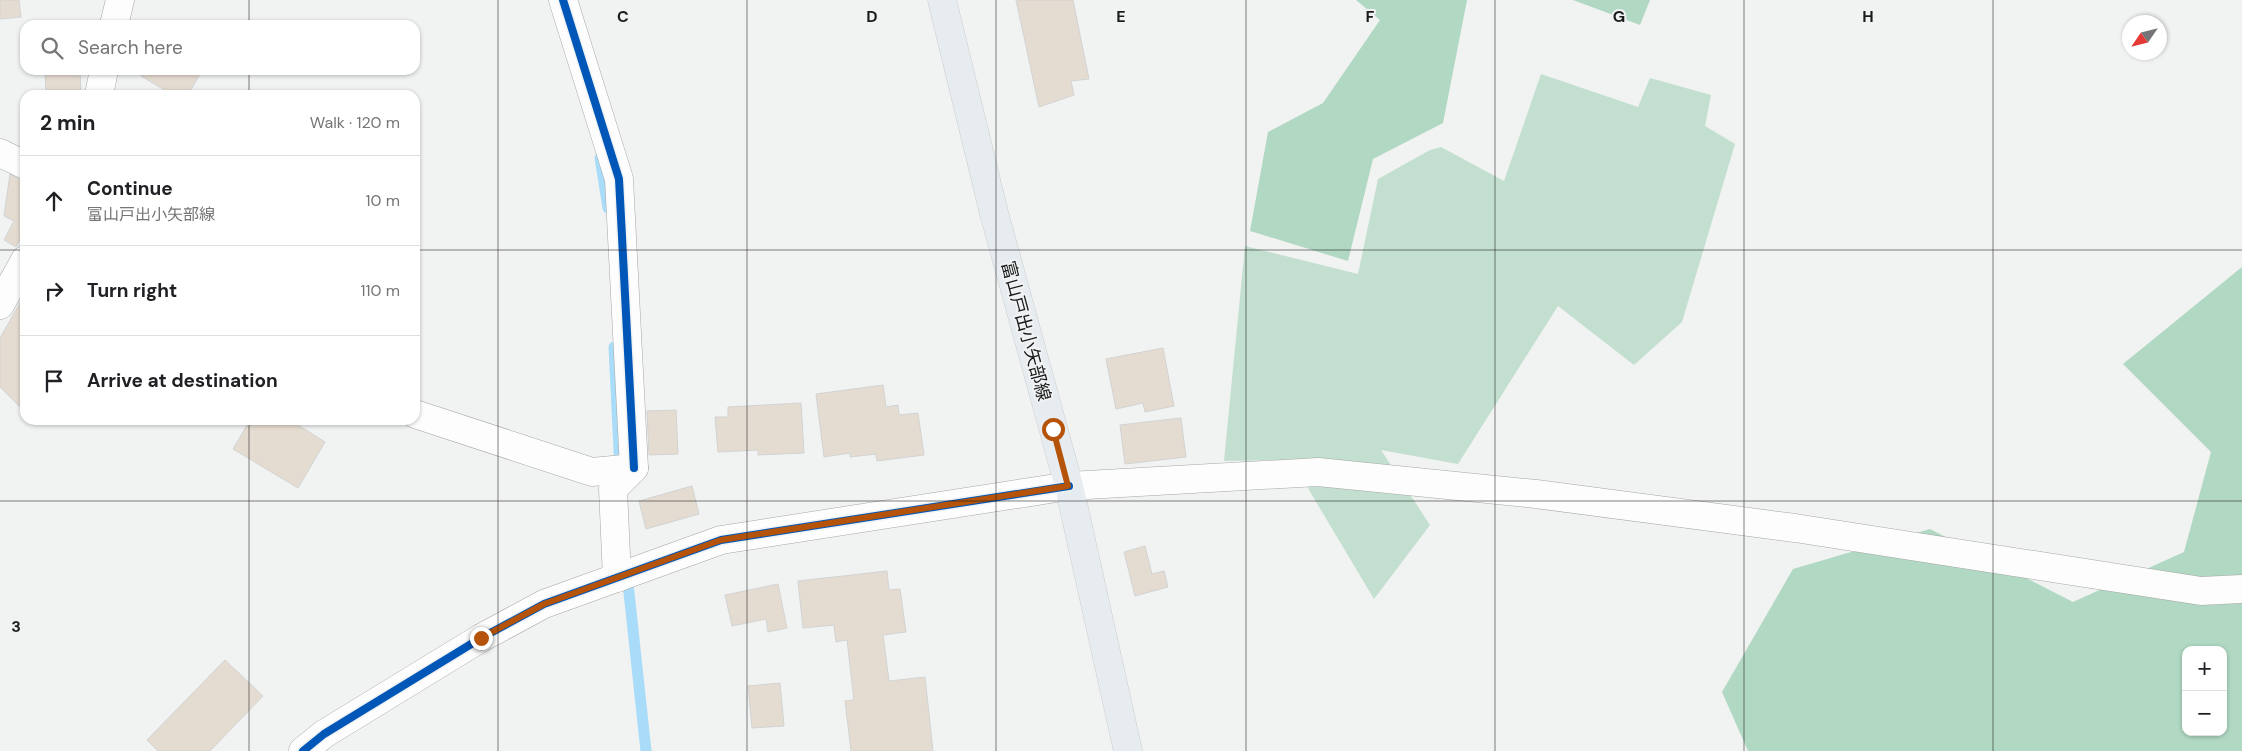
<!DOCTYPE html>
<html lang="en">
<head>
<meta charset="utf-8">
<style>
  body { margin:0; font-family:"DM Sans","Noto Sans JP",sans-serif; background:#f2f2f2; color:#202124 }
  .controls { position:absolute; right:15px; bottom:15px; display:grid; overflow:hidden; border-radius:10px; box-shadow:0 1px 4px #0004 }
  .controls button { width:45px; height:45px; display:grid; place-items:center; padding:0; border:0; border-bottom:1px solid #e0e0e0; background:#fff; color:#202124; font:25px sans-serif }
  .compass { position:absolute; left:2122px; top:15px; width:45px; height:45px; border-radius:50%; background:#fff; box-shadow:0 1px 4px #0004; rotate:235deg }
  .stop { position:absolute; width:15px; height:15px; margin:-11px; border:4px solid #b45309; border-radius:50%; background:#fff }
  .stop.end { background:#b45309; border-color:#fff; box-shadow:0 1px 5px #0008 }
  .list { margin:0; padding:0; list-style:none }
  h2 { display:flex; justify-content:space-between; align-items:center; height:65px; margin:0; padding:0 20px; font-size:21px }
  h2 small { font-size:16px; font-weight:400; color:#757577 }
  .list li { display:grid; grid-template-columns:32px 1fr auto; gap:15px; align-items:center; box-sizing:border-box; height:90px; padding:0 20px; border-top:1px solid #e0e0e0 }
  .list b { display:block; font-size:19px; white-space:nowrap }
  .list p { margin:0; font-size:16px; white-space:nowrap; color:#757577 }
  .list em { font-size:16px; font-style:normal; color:#757577 }
  .icon { flex:none; width:28px; height:28px; fill:none; stroke:currentColor; stroke-width:2; stroke-linecap:round; stroke-linejoin:round }
  .map { position:relative; flex:none; width:2242px; height:751px; overflow:hidden }
  .search { position:absolute; background:#fff; box-shadow:0 1px 4px #0004; left:20px; top:20px; width:400px; height:55px; display:flex; align-items:center; gap:12px; box-sizing:border-box; padding:0 18px; border-radius:15px; color:#757577; font-size:19px }
  .panel { position:absolute; background:#fff; box-shadow:0 1px 4px #0004; left:20px; top:90px; width:400px; height:335px; border-radius:15px }
  .map>svg:first-child { display:block }
</style>
</head>
<body>
<div class="map">
<svg width="2242" height="751" viewBox="0 0 2242 751">
  <rect width="100%" height="100%" fill="#f1f2f2"/>
  <polygon fill="#c3dfcf" points="1541,74 1638,107 1650,78 1711,95 1705,126 1735,144 1682,322 1634,365 1558,306 1458,464 1381,450 1430,525 1374,599 1309,490 1298,460 1224,461 1245,246 1358,274 1378,179 1430,150 1441,147 1504,181"/>
  <g fill="#b0d8c2" fill-rule="evenodd">
    <polygon points="1356,0 1467,0 1443,123 1373,159 1348,261 1250,231 1268,132 1323,103 1380,20"/>
    <polygon points="1573,0 1650,0 1640,25"/>
    <path d="M2242,267V751H1748L1722,692L1793,569L1930,529L2073,602L2184,552L2211,452L2123,364ZM2186,650H2223V732H2186Z"/>
  </g>
  <g fill="none" stroke-linecap="round" stroke-linejoin="round">
    <g stroke="#a9dcf8" stroke-width="11">
      <polyline points="600,158 608,208"/>
      <polyline points="614,347 620,471"/>
      <polyline points="627,574 646,751"/>
    </g>
  </g>
  <g fill="#e5dcd1" stroke="#d2d3d3">
    <polygon points="0,0 19,0 21,17 0,19"/>
    <polygon points="1016,0 1073,0 1089,79 1071,81 1074,95 1039,107"/>
    <polygon points="45,70 80,70 81,95 46,95"/>
    <polygon points="144,70 194,70 200,74 188,95 173,95 141,76"/>
    <polygon points="10,174 25,183 25,230 16,247 4,240 14,221 4,216"/>
    <polygon points="25,294 25,405 21,408 0,387 0,338"/>
    <polygon points="1163,348 1174,406 1145,412 1143,403 1116,409 1106,359"/>
    <polygon points="883,385 886,407 898,405 899,415 918,413 924,455 877,461 876,454 850,457 850,453 824,457 816,394"/>
    <polygon points="801,403 804,453 758,455 758,450 718,452 715,417 728,417 728,407"/>
    <polygon points="676,410 678,454 649,455 647,411"/>
    <polygon points="1181,418 1186,457 1125,464 1120,425"/>
    <polygon points="250,420 290,420 325,442 298,488 233,449"/>
    <polygon points="692,486 699,514 646,529 639,501"/>
    <polygon points="1145,546 1152,574 1164,571 1168,587 1135,596 1124,552"/>
    <polygon points="887,571 889,590 900,589 906,632 883,635 889,681 925,677 933,751 851,751 845,701 854,700 847,640 836,642 834,625 803,628 798,581"/>
    <polygon points="778,584 787,628 768,632 766,619 732,626 725,595"/>
    <polygon points="225,660 263,696 210,751 158,751 147,740"/>
    <polygon points="780,683 784,726 752,728 748,686"/>
  </g>
  <g fill="none" stroke-linecap="round" stroke-linejoin="round">
    <defs>
      <g id="minor">
        <polyline points="563,0 619,179 634,468"/>
        <polyline points="114,25 120,0"/>
        <polyline points="99,95 104,70"/>
        <polyline points="0,153 25,165"/>
        <polyline points="0,305 25,260"/>
        <polyline points="415,414 592,472 634,468 613,489 617,578"/>
        <polyline points="303,751 324,734 481,638 544,604 721,540 1069,486 1318,472 1536,494 1795,528 2201,591 2242,589"/>
      </g>
      <polyline id="major" points="942,0 994,213 1069,486 1128,751"/>
    </defs>
    <use href="#minor" stroke="#a6a7a7" stroke-width="29"/>
    <use href="#major" stroke="#cccdcd" stroke-width="29"/>
    <use href="#minor" stroke="#fdfdfd" stroke-width="28"/>
    <use href="#major" stroke="#e7ecf1" stroke-width="28"/>
    <defs>
      <g id="cycleway">
        <polyline points="563,0 619,179 634,468"/>
        <polyline points="303,751 324,734 481,638 544,604 721,540 1069,486"/>
      </g>
    </defs>
    <use href="#cycleway" stroke="#f0f2f3" stroke-width="11"/>
    <use href="#cycleway" stroke="#0057b8" stroke-width="8"/>
  </g>
  <g fill="none" stroke-linecap="round" stroke-linejoin="round">
    <polyline stroke="#b45309" stroke-width="6" points="481,638 544,604 721,540 1068,486 1053,429"/>
  </g>
  <path fill="none" stroke="#1a1b1b" stroke-width="1" stroke-opacity="0.55" d="M249,0V25M498,0V751M747,0V751M996,0V751M1246,0V751M1495,0V751M1744,0V751M1993,0V751M249,70V95M0,250H25M415,250H2242M249,420V751M0,501H2242"/>
  <g text-anchor="middle" dominant-baseline="central" stroke-width="4" stroke-linejoin="round" paint-order="stroke">
    <g font-size="18" fill="#1a1b1b" stroke="#f0f2f3">
      <text transform="translate(1026 331) rotate(75)">富山戸出小矢部線</text>
    </g>
  </g>
  <g font-size="16" text-anchor="middle" font-weight="bold" fill="#1a1b1b" stroke="#f0f2f3" stroke-width="4" stroke-linejoin="round" paint-order="stroke">
    <text x="623" y="22">C</text>
    <text x="872" y="22">D</text>
    <text x="1121" y="22">E</text>
    <text x="1370" y="22">F</text>
    <text x="1619" y="22">G</text>
    <text x="1868" y="22">H</text>
    <text x="16" y="632">3</text>
  </g>
</svg>
<div class="controls">
<button>+</button>
<button>−</button>
</div>
<svg class="compass" viewBox="-18 -18 36 36"><path d="M0-13l5 13h-10z" fill="#e53935"/><path d="M0 13l5-13h-10z" fill="#757577"/></svg>
<div class="stop" style="left:1053px;top:429px"></div>
<div class="stop end" style="left:481px;top:638px"></div>
<div class="search"><svg class="icon" aria-label="search" viewBox="0 0 24 24"><circle cx="10" cy="10" r="6"/><path d="M15 15l6 6"/></svg>Search here</div>
<section class="panel">
<h2>2 min<small>Walk · 120 m</small></h2>
<ul class="list">
<li><svg class="icon" aria-label="ahead" viewBox="0 0 24 24"><path d="M12 20V5M6 11l6-6 6 6"/></svg><div><b>Continue</b><p>富山戸出小矢部線</p></div><em>10 m</em></li>
<li><svg class="icon" aria-label="right" viewBox="0 0 24 24"><path d="M7 20v-9h11M14 6l5 5-5 5"/></svg><div><b>Turn right</b></div><em>110 m</em></li>
<li><svg class="icon" aria-label="arrive" viewBox="0 0 24 24"><path d="M6 21V4h12l-3 4 3 4H6"/></svg><div><b>Arrive at destination</b></div></li>
</ul>
</section>
</div>
</body>
</html>
